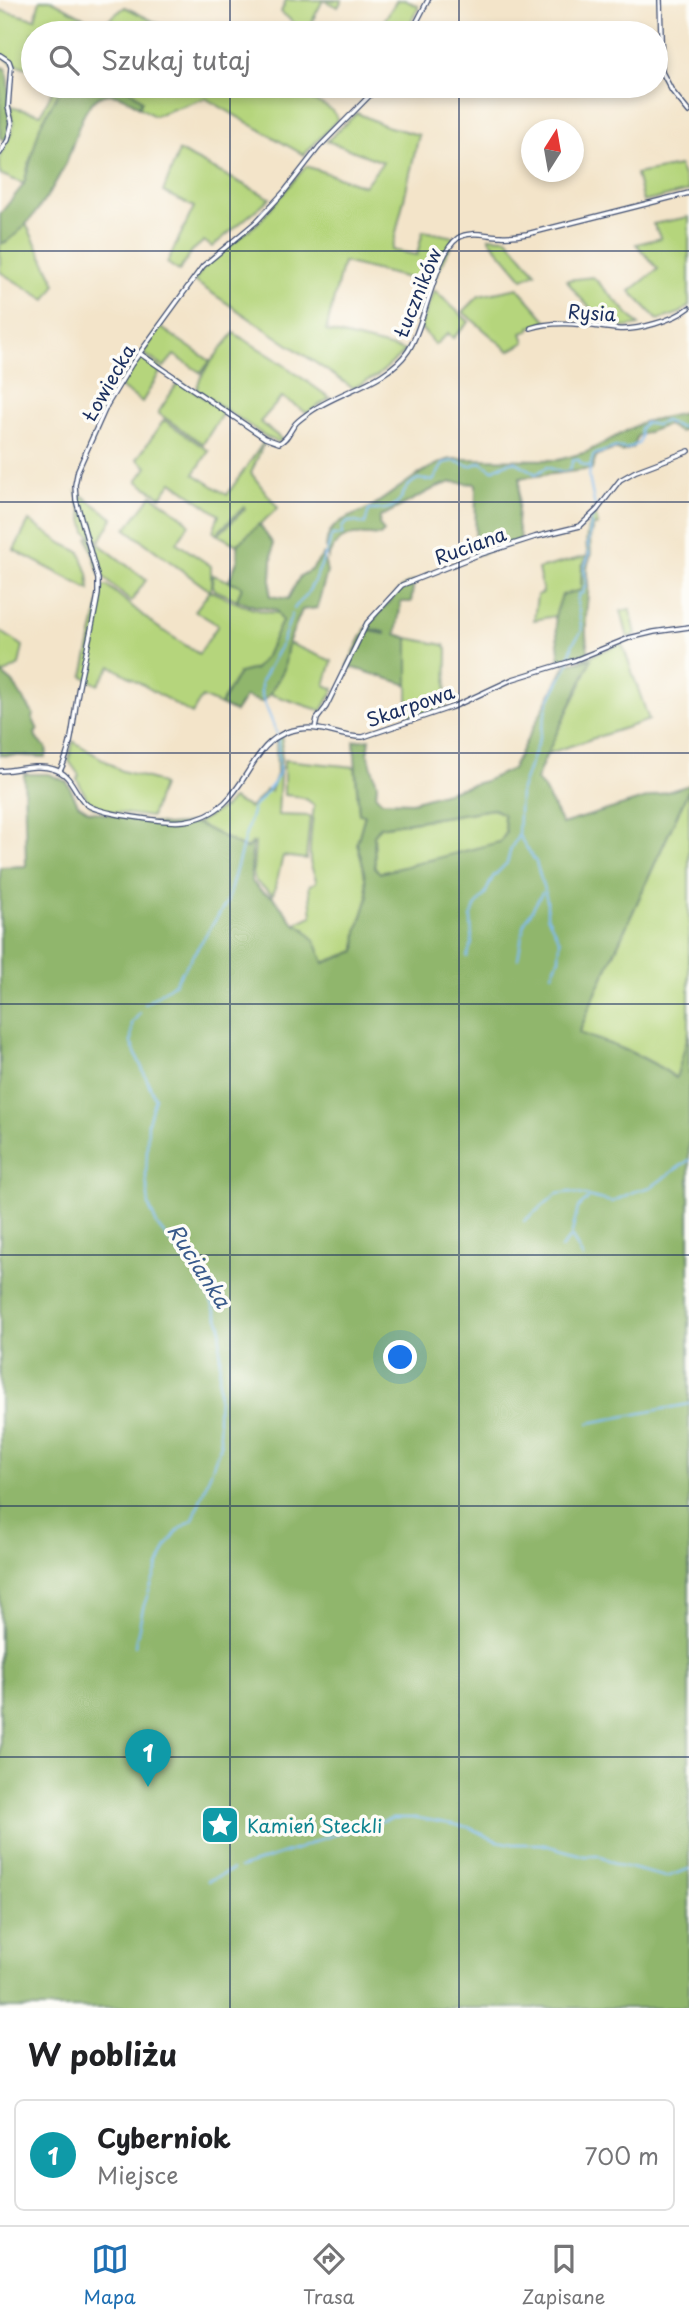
<!DOCTYPE html>
<html lang="pl">
<head>
<meta charset="utf-8">
<style>
  body { margin:0; font-family:"Playpen Sans",sans-serif; background:#f6f6f6; color:#202124 }
  .compass { position:absolute; left:521px; top:119px; width:63px; height:63px; border-radius:50%; background:#fff; box-shadow:0 4px 10px #0003; rotate:11deg }
  .you { position:absolute; left:401px; top:1358px; width:24px; height:24px; margin:-18px; border:5px solid #fff; border-radius:50%; background:#1a73e8; box-shadow:0 0 0 10px #1a73e833 }
  .badge { display:grid; place-items:center; width:46px; height:46px; border-radius:50%; background:#1f6fb2; color:#fff; font-size:23px; font-weight:700 }
  .pin { position:absolute; translate:-50% -58px; filter:drop-shadow(0 2px 4px #0008) }
  .pin::after { content:''; position:absolute; top:37px; width:24px; height:21px; background:inherit; clip-path:polygon(0 0,100% 0,50% 100%) }
  .list { margin:0; padding:0; list-style:none }
  h2 { display:flex; justify-content:space-between; align-items:center; height:91px; margin:0; padding:0 28px; font-size:30px }
  h2 small { font-size:23px; font-weight:400; color:#757577 }
  .list li { display:grid; grid-template-columns:46px 1fr auto; gap:21px; align-items:center; box-sizing:border-box; height:112px; margin:0 14px 14px; padding:0 14px; border:2px solid #e0e0e0; border-radius:10px }
  .list b { display:block; font-size:26px; white-space:nowrap }
  .list p { margin:0; font-size:23px; white-space:nowrap; color:#757577 }
  .list em { font-size:23px; font-style:normal; color:#757577 }
  .icon { flex:none; width:38px; height:38px; fill:none; stroke:currentColor; stroke-width:2; stroke-linecap:round; stroke-linejoin:round }
  .map { position:relative; flex:none; width:689px; height:2008px; overflow:hidden }
  .search { position:absolute; background:#fff; box-shadow:0 4px 10px #0003; left:21px; right:21px; top:21px; height:77px; display:flex; align-items:center; gap:18px; box-sizing:border-box; padding:0 24px; border-radius:38px; color:#757577; font-size:26px }
  .sheet { height:217px; background:#fff }
  nav { display:flex; justify-content:space-around; align-items:center; box-sizing:border-box; height:98px; border-top:2px solid #e0e0e0; background:#fff; font-size:19px; color:#757577 }
  nav a { display:grid; justify-items:center; gap:4px }
  nav .on { color:#1f6fb2 }
  .map>svg:first-child { display:block }
</style>
</head>
<body>
<div class="map">
<svg width="689" height="2008" viewBox="0 0 689 2008">
  <rect width="100%" height="100%" fill="#fdfcf7"/>
  <filter id="ink" filterUnits="userSpaceOnUse"><feTurbulence type="fractalNoise" baseFrequency=".0143" numOctaves="2"/><feDisplacementMap in="SourceGraphic" scale="14" xChannelSelector="R" yChannelSelector="G"/><feConvolveMatrix kernelMatrix="1 2 1 2 8 2 1 2 1" color-interpolation-filters="sRGB"/></filter>
  <filter id="wash" filterUnits="userSpaceOnUse"><feTurbulence type="fractalNoise" baseFrequency=".00686" numOctaves="4" result="noise"/><feDisplacementMap in="SourceGraphic" scale="28" xChannelSelector="R" yChannelSelector="G"/><feGaussianBlur stdDeviation="1.57" result="paint"/><feColorMatrix in="noise" values="0 0 0 0 0 0 0 0 0 0 0 0 0 0 0 0 0 1.4 0 .05"/><feComposite in="paint" operator="in"/></filter>
  <g filter="url(#wash)">
    <rect width="100%" height="100%" fill="#f3e4c9"/>
    <g fill="#b5d57c" stroke="#68826d" stroke-width="2">
      <polygon points="40,0 51,0 100,26 125,7 177,33 33,33 33,70 11,63 0,53 0,10 35,19"/>
      <polygon points="286,0 342,0 338,7 323,0 306,33 281,12"/>
      <polygon points="397,0 405,0 418,6 418,9 404,33 393,33 380,27"/>
      <polygon points="55,86 66,86 58,93 29,162 24,184 0,174 0,155 12,131 13,123 10,107 41,114"/>
      <path d="M124,86H158L157,87L160,89L164,86H269C287,96 330,99 338,119L304,155L205,98L154,116L139,107L142,100Z"/>
      <polygon points="357,113 386,126 419,135 392,250 417,255 423,231 455,237 432,284 343,262 326,331 406,351 377,376 353,388 194,281 208,263 259,222 306,166 364,186 383,162 327,141"/>
      <polygon points="179,151 270,198 212,247 204,241 192,251 179,271 167,263 194,207 163,192"/>
      <polygon points="679,166 689,191 643,202 636,174"/>
      <polygon points="689,217 689,306 680,313 658,320 630,291 658,269 636,244 661,238 653,224"/>
      <polygon points="26,224 56,284 46,300 0,272 0,244 6,242"/>
      <polygon points="489,237 507,238 536,273 523,279 489,239"/>
      <path d="M593,277L639,325C632,326 624,329 617,327C603,325 574,292 567,280Z"/>
      <polygon points="518,288 548,322 530,327 530,330 522,333 525,342 509,351 463,312 479,296"/>
      <polygon points="434,290 469,322 453,338 448,333 435,345 420,327"/>
      <polygon points="160,327 210,361 201,373 174,355 164,367 143,353"/>
      <path d="M234,333L274,358L330,398L307,413L282,397L260,422L283,440L277,442L266,437L197,390C197,375 224,346 234,333Z"/>
      <polygon points="140,355 162,369 142,402 120,387"/>
      <polygon points="179,381 224,411 203,444 158,413"/>
      <polygon points="164,420 209,451 194,474 227,495 265,440 251,473 278,508 237,545 218,535 245,509 244,507 216,534 213,531 219,515 172,482 161,497 137,481 147,467 137,459"/>
      <polygon points="77,492 113,518 100,541 86,532"/>
      <path d="M152,495L183,517L189,524L177,543L211,566V591C233,601 253,612 278,613L282,621L266,656L255,669L239,673L220,705L202,697L192,714L111,666L98,685L83,676L103,586H108L153,624L199,654L218,625L195,611L210,591L126,529Z"/>
      <path d="M595,514L598,525L593,526L590,538L591,556L582,566L581,591L562,595L555,616L534,620L537,595L543,593L538,569L588,556C585,544 586,522 595,514Z"/>
      <polygon points="29,521 63,544 80,552 88,574 90,590 14,550"/>
      <polygon points="90,537 146,580 131,602 99,573 88,538"/>
      <polygon points="213,575 242,586 237,600 215,590 213,586"/>
      <polygon points="630,609 636,634 628,638 621,611"/>
      <polygon points="0,631 23,646 19,665 2,675 0,672"/>
      <polygon points="408,638 444,645 447,649 446,707 424,714 408,715"/>
      <polygon points="288,643 332,661 325,685 334,689 322,711 270,694 284,669"/>
      <polygon points="622,643 649,720 546,754 580,687 591,659 578,661"/>
      <polygon points="280,737 282,738 278,815 310,816 306,859 283,856 273,895 255,881 253,871 255,843 246,849 196,823 225,807 232,799 250,808 266,790 271,791 277,774 276,739"/>
      <polygon points="73,741 122,771 154,780 162,785 151,817 107,811 90,805 77,779 79,775 69,761"/>
      <path d="M284,760L355,767L359,814H365L357,843L363,865L368,897L357,932L356,951L323,963C317,948 312,930 295,924L312,916L309,886L316,882C316,873 310,869 310,860C309,842 312,824 314,806C307,796 294,796 284,795Z"/>
      <path d="M689,789V1032L677,1079C647,1056 615,1045 579,1034L590,1006Z"/>
      <polygon points="493,809 503,813 506,833 500,842 380,873 375,868 374,835 380,827"/>
    </g>
    <g fill="#90b66c" stroke="#567265" stroke-width="2" fill-rule="evenodd">
      <path d="M0,67L5,68C10,76 10,127 8,138L5,140L0,138Z"/>
      <path d="M66,86H124L142,100L139,107C126,97 109,88 95,100C79,113 74,146 65,165C54,187 25,236 0,244V214L24,184L40,126L58,93Z"/>
      <path d="M689,412V428L679,432L667,425L637,436L634,447L622,452L615,449L596,456L592,469L520,478L517,525L521,540L475,555L476,484L452,482L437,487L380,517L379,524L384,532L380,536C355,533 337,532 328,558C325,551 326,539 330,532C337,519 359,514 371,507C397,491 421,468 451,459L558,460L587,452L643,422Z"/>
      <polygon points="259,524 273,544 270,596 288,599 300,576 311,570 323,555 327,572 317,608 302,610 288,643 284,669 270,694 262,702 245,697 235,712 220,705 239,673 255,669 266,656 282,621 276,610 254,606 237,600 242,586 229,581 238,559 237,545"/>
      <path d="M588,556H591C583,570 590,581 588,595C586,609 584,639 589,652L560,662L555,616L562,595L581,590L582,566Z"/>
      <polygon points="414,581 411,602 401,602 396,634 408,638 408,685 347,666 365,630 385,634 385,632 366,628 403,586"/>
      <path d="M591,659C575,700 552,738 536,780L543,787L562,824L689,785V789L590,1006L579,1033C614,1045 646,1056 676,1078L689,1032V2008H0V867L26,866L24,774H49L67,782L78,804L89,811L167,825L196,823L246,849L252,843L251,881L262,892L273,897L295,924L305,929L316,943L324,963L356,951L357,932L368,897L363,865L357,843L365,815L359,814L354,741L370,739L368,754L377,784L376,796L382,801L412,802L485,781L512,769L566,664ZM493,809L503,814L506,833L500,842L380,873L375,868L374,835L380,827Z"/>
      <path d="M0,672L13,683L34,715L32,717L38,730L35,733C37,742 39,742 46,747L47,754L45,757L0,755Z"/>
    </g>
    <g fill="none" stroke-linecap="round" stroke-linejoin="round">
      <g stroke="#80bdf3" stroke-width="2">
        <polyline points="590,467 589,477 595,507"/>
        <path d="M294,609C298,602 305,599 308,592C316,580 321,564 327,551C330,545 329,541 332,535H342V528C349,517 355,523 365,524L369,510C376,510 385,510 392,507C405,502 400,487 418,479L433,481L444,463L454,461L470,466L481,462L492,470C520,456 512,461 536,474L547,467C556,470 561,474 570,469L573,460H579L581,464L590,467L593,456L596,454L616,447L627,449L639,443L641,437L640,429L645,423L656,425L665,421L681,428L689,419"/>
        <polyline points="277,734 261,694 261,682 281,645 292,614"/>
        <polyline points="519,836 536,862 547,900 547,916 560,941 559,958 552,974"/>
        <polyline points="467,957 472,942 471,918 475,907 485,894 493,877 507,863 511,848 518,836 520,792 539,739 549,700 567,667 573,643 582,631 577,601 579,594 583,593 586,582 584,568 589,555 588,544 592,517"/>
        <polyline points="518,959 524,924 542,893"/>
        <polyline points="145,1004 175,983 227,902 253,808 274,783 279,773 278,738"/>
        <polyline points="524,1221 557,1194 570,1192 612,1202 633,1192 651,1187 689,1160"/>
        <polyline points="572,1237 583,1258"/>
        <polyline points="561,1248 571,1237 578,1208 588,1199"/>
        <polyline points="589,1423 689,1404"/>
        <polyline points="135,1646 143,1608 157,1569 168,1544 179,1529 193,1520 221,1444 218,1420 221,1325 209,1296 187,1262 158,1227 149,1206 146,1177 148,1122 155,1098 131,1043 132,1023 140,1013"/>
        <polyline points="240,1868 300,1848 321,1839 392,1818 418,1818 468,1827 497,1841 514,1844 541,1844 585,1856 601,1856 618,1865 666,1877 689,1869"/>
        <polyline points="208,1881 232,1870"/>
      </g>
    </g>
  </g>
  <g filter="url(#ink)">
    <g fill="none" stroke-linecap="round" stroke-linejoin="round">
      <defs>
        <g id="minor">
          <polyline points="660,0 662,72 672,91 689,112"/>
          <polyline points="411,33 428,0"/>
          <polyline points="0,55 9,61 11,67 8,107 12,123 8,140 0,153"/>
          <path d="M531,328C559,319 589,326 617,329C637,331 674,320 689,308"/>
          <path d="M139,353L265,438L279,443C289,438 289,431 296,423C301,418 307,414 313,410C343,390 387,382 408,351C425,326 435,253 458,238C470,230 488,236 501,236C510,237 519,235 527,234L689,193"/>
          <polyline points="315,728 317,719 326,707 367,623 402,585 475,556 535,537 580,526 597,510 620,480 636,471 689,451"/>
          <path d="M0,771C16,770 38,764 53,769C72,774 73,791 85,803C95,814 168,823 184,821C249,813 243,745 290,731C320,722 337,738 363,737L455,706L513,679L575,660L629,638L654,632L689,627"/>
          <path d="M60,771C74,744 73,715 79,686C85,655 93,625 98,594V579L76,500L75,485L78,470L107,405L131,365L203,266L256,222L284,192L319,147L379,86"/>
        </g>
      </defs>
      <use href="#minor" stroke="#3b4a6e" stroke-width="6"/>
      <use href="#minor" stroke="#fff" stroke-width="3.5"/>
    </g>
  </g>
  <path fill="none" stroke="#1b2f5e" stroke-width="2" stroke-opacity="0.55" d="M230,0V33M459,0V33M230,86V2008M459,86V2008M0,251H689M0,502H689M0,753H689M0,1004H689M0,1255H689M0,1506H689M0,1757H689"/>
  <defs>
    <symbol id="sight-square" viewBox="-11 -11 22 22"><rect x="-9" y="-9" width="18" height="18" rx="4" fill="#0f9aa8" stroke="#fdfcf7"/><path d="M0-6L1.8-2.2L6-1.7L2.9 1.2L3.7 5.4L0 3.3L-3.7 5.4L-2.9 1.2L-6-1.7L-1.8-2.2Z" fill="#fff"/></symbol>
  </defs>
  <g fill-rule="evenodd">
    <use href="#sight-square" x="198" y="1803" width="44" height="44"/>
  </g>
  <g text-anchor="middle" dominant-baseline="central" stroke-width="7" stroke-linejoin="round" paint-order="stroke">
    <g font-size="19" fill="#1b2f5e" stroke="#fdfcf7">
      <text transform="translate(417 292) rotate(-68)">Łuczników</text>
      <text transform="translate(592 312) rotate(4)">Rysia</text>
      <text transform="translate(108 382) rotate(-60)">Łowiecka</text>
      <text transform="translate(470 545) rotate(-20)">Ruciana</text>
      <text transform="translate(410 705) rotate(-19)">Skarpowa</text>
    </g>
    <g font-size="19" fill="#0d838f" stroke="#fdfcf7" text-anchor="start">
      <text x="247" y="1825">Kamień Steckli</text>
    </g>
    <g font-size="21" font-style="italic" fill="#395a8b" stroke="#fdfcf7">
      <text transform="translate(200 1265) rotate(57)">Rucianka</text>
    </g>
  </g>
</svg>
<svg class="compass" viewBox="-18 -18 36 36"><path d="M0-13l5 13h-10z" fill="#e53935"/><path d="M0 13l5-13h-10z" fill="#757577"/></svg>
<div class="you"></div>
<div class="pin badge" style="left:148px;top:1787px;background:#0f9aa8">1</div>
<div class="search"><svg class="icon" aria-label="search" viewBox="0 0 24 24"><circle cx="10" cy="10" r="6"/><path d="M15 15l6 6"/></svg>Szukaj tutaj</div>
</div>
<section class="sheet">
<h2>W pobliżu<small></small></h2>
<ul class="list">
<li><span class="badge" style="background:#0f9aa8">1</span><div><b>Cyberniok</b><p>Miejsce</p></div><em>700 m</em></li>
</ul>
</section>
<nav>
<a class="on"><svg class="icon" aria-label="map" viewBox="0 0 24 24"><path d="M3 6l6-2 6 2 6-2v14l-6 2-6-2-6 2zM9 4v14M15 6v14"/></svg>Mapa</a>
<a><svg class="icon" aria-label="directions" viewBox="0 0 24 24"><path d="M12 3l9 9-9 9-9-9zM9 14v-3h6M13 9l2 2-2 2"/></svg>Trasa</a>
<a><svg class="icon" aria-label="saved" viewBox="0 0 24 24"><path d="M7 4h10v16l-5-4-5 4z"/></svg>Zapisane</a>
</nav>
</body>
</html>
